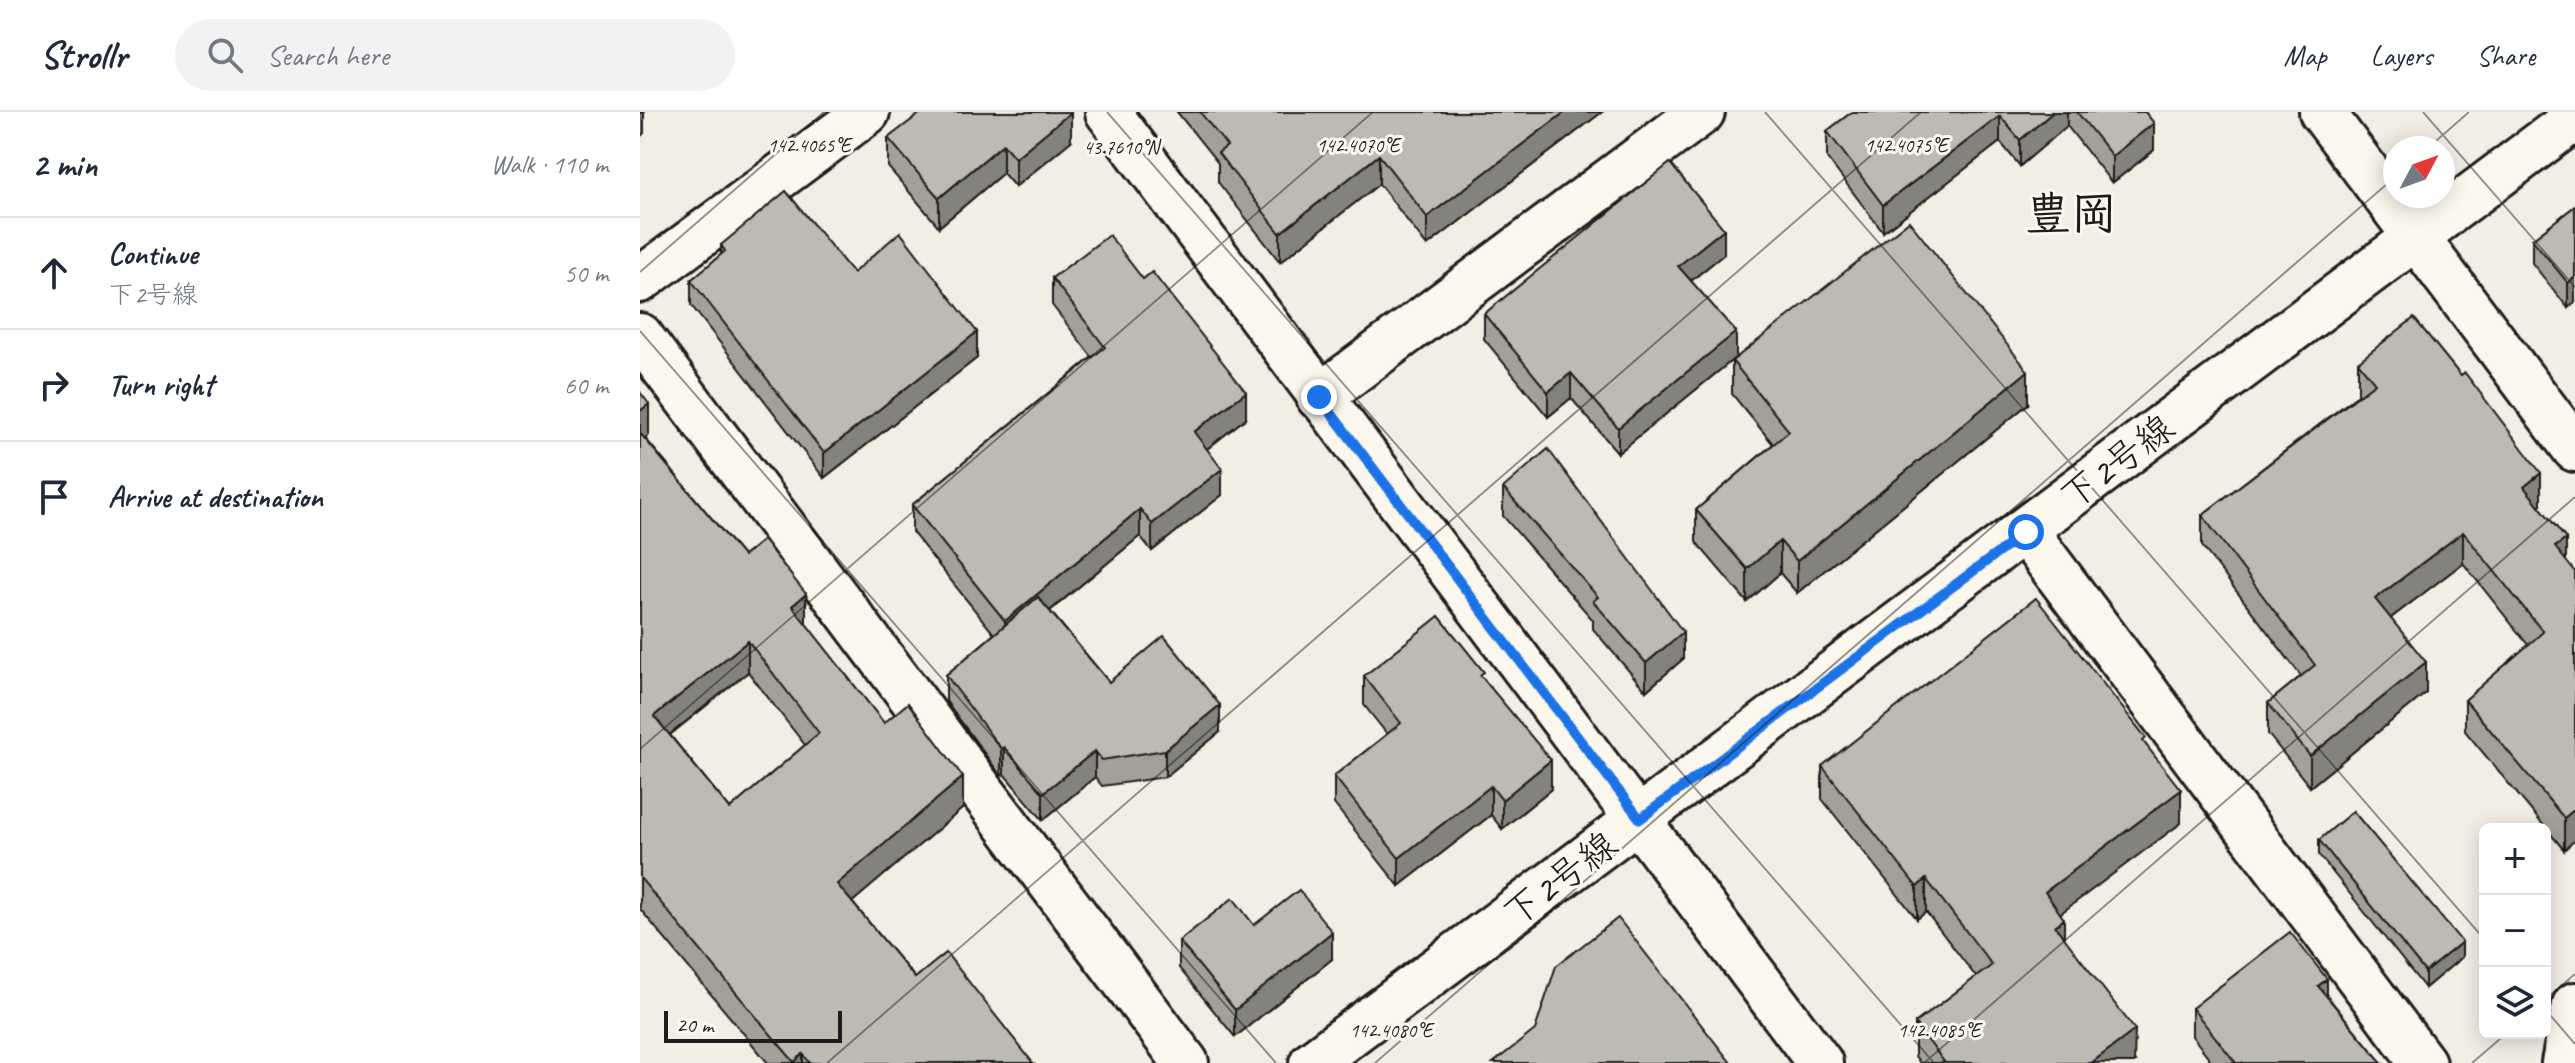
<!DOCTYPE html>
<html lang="en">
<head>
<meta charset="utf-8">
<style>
  body { margin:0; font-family:Caveat,"Klee One",sans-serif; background:#f2f2f3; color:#1f2937 }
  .controls { position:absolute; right:24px; bottom:24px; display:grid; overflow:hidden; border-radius:12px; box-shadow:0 4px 20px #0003 }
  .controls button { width:72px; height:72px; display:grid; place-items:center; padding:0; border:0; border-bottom:2px solid #e0e1e3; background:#fff; color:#1f2937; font:40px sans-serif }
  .compass { position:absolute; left:1743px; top:24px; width:72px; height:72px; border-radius:50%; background:#fff; box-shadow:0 4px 20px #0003; rotate:49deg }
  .scale { position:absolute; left:24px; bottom:20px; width:178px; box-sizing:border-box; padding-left:8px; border:4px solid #1c1c1c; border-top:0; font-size:22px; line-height:28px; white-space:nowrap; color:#1c1c1c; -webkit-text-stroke:6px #fbf7ec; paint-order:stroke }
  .stop { position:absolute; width:24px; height:24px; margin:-18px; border:6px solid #1a73e8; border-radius:50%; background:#fff }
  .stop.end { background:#1a73e8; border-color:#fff; box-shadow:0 2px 8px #0008 }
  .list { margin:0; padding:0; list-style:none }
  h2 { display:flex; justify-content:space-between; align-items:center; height:104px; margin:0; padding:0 32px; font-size:34px }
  h2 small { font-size:26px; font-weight:400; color:#747a83 }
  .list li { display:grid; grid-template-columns:52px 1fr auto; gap:24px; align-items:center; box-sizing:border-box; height:112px; padding:0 32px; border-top:2px solid #e0e1e3 }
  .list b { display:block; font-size:30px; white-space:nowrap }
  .list p { margin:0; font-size:26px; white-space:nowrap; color:#747a83 }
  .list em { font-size:26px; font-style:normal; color:#747a83 }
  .icon { flex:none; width:44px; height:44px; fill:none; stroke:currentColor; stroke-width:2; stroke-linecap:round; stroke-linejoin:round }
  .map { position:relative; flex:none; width:1935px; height:951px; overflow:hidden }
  header { display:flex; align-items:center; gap:48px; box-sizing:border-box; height:112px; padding:0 40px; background:#fff; border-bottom:2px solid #e0e1e3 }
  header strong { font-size:38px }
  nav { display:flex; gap:44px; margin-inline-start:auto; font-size:28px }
  .search { width:560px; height:72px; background:#f2f2f3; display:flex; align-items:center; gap:20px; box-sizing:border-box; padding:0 28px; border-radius:44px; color:#747a83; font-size:30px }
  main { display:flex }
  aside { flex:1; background:#fff }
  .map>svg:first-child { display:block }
</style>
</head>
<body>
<header>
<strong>Strollr</strong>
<div class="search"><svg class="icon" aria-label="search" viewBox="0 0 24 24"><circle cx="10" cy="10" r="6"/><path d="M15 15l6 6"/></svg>Search here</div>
<nav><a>Map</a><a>Layers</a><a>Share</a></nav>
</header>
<main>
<aside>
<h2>2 min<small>Walk · 110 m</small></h2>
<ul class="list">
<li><svg class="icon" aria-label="ahead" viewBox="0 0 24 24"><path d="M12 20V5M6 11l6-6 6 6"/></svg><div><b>Continue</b><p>下2号線</p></div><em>50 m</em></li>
<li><svg class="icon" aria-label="right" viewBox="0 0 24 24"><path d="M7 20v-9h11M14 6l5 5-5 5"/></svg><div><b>Turn right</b></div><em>60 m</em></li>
<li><svg class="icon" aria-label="arrive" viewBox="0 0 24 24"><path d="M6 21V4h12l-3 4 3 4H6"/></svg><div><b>Arrive at destination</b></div></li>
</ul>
</aside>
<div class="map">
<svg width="1935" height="951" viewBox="0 0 1935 951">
  <rect width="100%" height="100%" fill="#f2eee4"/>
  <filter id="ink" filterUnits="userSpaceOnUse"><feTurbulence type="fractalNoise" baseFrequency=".0125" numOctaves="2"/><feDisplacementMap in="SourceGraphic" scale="16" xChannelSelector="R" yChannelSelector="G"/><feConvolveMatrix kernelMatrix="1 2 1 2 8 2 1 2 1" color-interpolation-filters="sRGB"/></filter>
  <g filter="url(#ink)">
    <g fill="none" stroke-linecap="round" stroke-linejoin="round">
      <defs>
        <g id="street">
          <polyline points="468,0 1180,951"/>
          <polyline points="1682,0 1935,337"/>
          <polyline points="0,168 227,0"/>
          <polyline points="0,224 546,951"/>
          <polyline points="679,285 1062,0"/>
          <polyline points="1386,420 1783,951"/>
          <polyline points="1924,951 1935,893"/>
        </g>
        <polyline id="secondary" points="672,951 1935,6"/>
      </defs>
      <use href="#street" stroke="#1c1c1c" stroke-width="50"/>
      <use href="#secondary" stroke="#1c1c1c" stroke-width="50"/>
      <use href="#street" stroke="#fbf7ec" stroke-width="44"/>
      <use href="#secondary" stroke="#fbf7ec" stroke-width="44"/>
    </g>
    <g fill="#a3a098" stroke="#1c1c1c" stroke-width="2" fill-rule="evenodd">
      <polygon points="537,0 962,0 787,134 739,72 640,150 578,70 578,51"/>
      <polygon points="1212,0 1505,0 1514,38 1472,71 1427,14 1380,54 1360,30 1243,120 1187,46 1187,19"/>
      <polygon points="248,26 431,29 375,75 363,61 299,115 248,55"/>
      <polygon points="1935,94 1935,190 1928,196 1892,151 1892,127"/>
      <polygon points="81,133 213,161 337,246 184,366 51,193 51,168 81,143"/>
      <polygon points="1084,142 1051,169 1096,245 978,341 931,286 908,305 844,227 844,202"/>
      <polygon points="412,166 606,306 567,337 582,383 512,439 500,424 410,499 469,570 580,620 525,665 462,674 455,665 403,708 364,662 361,664 306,589 306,563 354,522 272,420 272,393 452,245 412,193"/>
      <polygon points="1092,249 1388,292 1157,481 1140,461 1107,490 1056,430 1056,398 1133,332 1092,282"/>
      <polygon points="1718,250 1901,392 1899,394 1926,427 1924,738 1825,619 1825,588 1888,533 1823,451 1751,506 1786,581 1670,675 1628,622 1628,591 1661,564 1562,434 1562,403 1719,282 1718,281"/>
      <path d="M0,280L9,323L5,326L103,444L166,512L244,611L323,696L212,790L275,866L393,951H128L0,797ZM108,560L165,633L90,697L30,623Z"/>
      <polygon points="863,376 1043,547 1006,579 953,517 953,508 863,404"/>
      <polygon points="724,564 844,567 911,677 862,717 851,703 759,774 694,692 694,664 747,622 724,593"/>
      <polygon points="1506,633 1541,711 1420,801 1424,826 1495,950 1280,951 1275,944 1275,911 1336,865 1286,800 1277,807 1182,687 1182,654"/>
      <polygon points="1679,728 1822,845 1785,876 1679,743"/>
      <polygon points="614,813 692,847 595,925 539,856 539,829"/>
      <polygon points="1687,884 1742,951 1573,951 1552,924 1552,896"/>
    </g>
    <g fill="#84827c" stroke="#1c1c1c" stroke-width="2">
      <polygon points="0,0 4,0 4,21 0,25"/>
      <polygon points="431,0 431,29 375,75 375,46"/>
      <polygon points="925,0 962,0 787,134 787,105"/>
      <polygon points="1413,0 1427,0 1427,14 1380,54 1380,28"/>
      <polygon points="1360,4 1360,30 1243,120 1243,93"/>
      <polygon points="1514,11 1514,38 1472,71 1472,44"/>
      <polygon points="363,32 363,61 299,115 299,86"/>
      <polygon points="739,43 739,72 640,150 640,121"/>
      <polygon points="1084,117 1084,142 1038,179 1038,154"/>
      <polygon points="1935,165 1935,190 1928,196 1928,171"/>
      <polygon points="337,220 337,246 184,366 184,341"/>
      <polygon points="1096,220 1096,245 978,341 978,316"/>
      <polygon points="1388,259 1388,292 1157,481 1157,449"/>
      <polygon points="931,261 931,286 908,305 908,280"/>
      <polygon points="606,280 606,306 554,347 554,320"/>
      <polygon points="9,292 9,323 0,330 0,299"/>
      <polygon points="582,357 582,383 512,439 512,412"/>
      <polygon points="1901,361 1901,392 1884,406 1884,375"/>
      <polygon points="500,397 500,424 365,536 365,509"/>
      <polygon points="1823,420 1823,451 1735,518 1735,487"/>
      <polygon points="1926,427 1926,458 1915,435"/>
      <polygon points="1140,429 1140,461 1107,490 1107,457"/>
      <polygon points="166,482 166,513 152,494"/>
      <polygon points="1043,520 1043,547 1006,579 1006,551"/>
      <polygon points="108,529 108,560 14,635 14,604"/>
      <polygon points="1786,550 1786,581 1670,675 1670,644"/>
      <polygon points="580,593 580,620 525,665 525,638"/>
      <polygon points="364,635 364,662 361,664 361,637"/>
      <polygon points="455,639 455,665 403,708 403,681"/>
      <polygon points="911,648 911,677 862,717 862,688"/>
      <polygon points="323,665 323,696 197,803 197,772"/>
      <polygon points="851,674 851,703 759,774 759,746"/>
      <polygon points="1541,678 1541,711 1405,813 1405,780"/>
      <polygon points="1935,697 1935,728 1924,738 1924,706"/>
      <polygon points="1286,767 1286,800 1277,807 1277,775"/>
      <polygon points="1424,807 1424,839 1415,814"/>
      <polygon points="692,820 692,847 595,925 595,898"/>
      <polygon points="1822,830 1822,845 1785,876 1785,860"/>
      <polygon points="1687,867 1687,896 1678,874"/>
      <polygon points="1495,918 1494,951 1451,951"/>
      <polygon points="163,942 163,951 154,951 154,950"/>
    </g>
    <g fill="#bdbab1" stroke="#1c1c1c" stroke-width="2" fill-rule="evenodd">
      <polygon points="282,0 431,0 375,46 363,32 299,86 248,26"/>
      <polygon points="560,0 925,0 787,105 739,43 640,121 578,41 587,34"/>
      <polygon points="1212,0 1413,0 1380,28 1360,4 1243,93 1187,19"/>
      <polygon points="1437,0 1505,0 1514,11 1472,44"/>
      <polygon points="1030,51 1084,117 1038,154 1096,220 978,316 931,261 908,280 844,202"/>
      <polygon points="146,79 213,161 260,120 337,220 184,341 51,168 85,139 81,133"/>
      <polygon points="1935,94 1935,165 1928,171 1892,127"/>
      <polygon points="1269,109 1388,259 1157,449 1140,429 1107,457 1056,398 1149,319 1092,249"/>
      <polygon points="469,123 503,167 512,160 606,280 554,320 582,357 512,412 500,397 365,509 272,393 465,235 412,166"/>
      <polygon points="1774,206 1821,264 1825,261 1901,361 1884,375 1926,427 1915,435 1935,460 1935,697 1924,706 1825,588 1903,520 1823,420 1735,487 1786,550 1670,644 1628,591 1675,553 1562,403 1735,271 1718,250"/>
      <polygon points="0,280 9,292 0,299"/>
      <path d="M0,321L103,444L123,428L166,482L152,494L244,611L268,591L323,665L197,772L275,866L306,841L393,951H170L163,942L154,950L0,766ZM108,529L179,621L90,697L14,604Z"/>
      <polygon points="908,337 1043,520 1006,551 953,489 958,485 863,376"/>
      <polygon points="398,485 469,570 524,524 580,593 525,638 462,648 455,639 403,681 364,635 361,637 306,563"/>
      <polygon points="1396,486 1506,626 1503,629 1541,678 1405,780 1424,807 1415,814 1495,918 1451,951 1305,951 1275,911 1352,853 1286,767 1277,775 1182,654"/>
      <polygon points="799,504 844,560 840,563 911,648 862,688 851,674 759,746 694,664 761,611 724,564"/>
      <polygon points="1713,699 1822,830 1785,860 1679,728"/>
      <polygon points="659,778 692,820 595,898 539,829 593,786 614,813"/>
      <polygon points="978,806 1091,951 853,951 895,918 916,854"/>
      <polygon points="1650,820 1687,867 1678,874 1742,951 1596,951 1552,896"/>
    </g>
  </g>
  <g fill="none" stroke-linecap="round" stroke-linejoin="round" filter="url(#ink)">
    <polyline stroke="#1a73e8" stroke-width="10" points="679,285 1000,707 1386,420"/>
  </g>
  <path fill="none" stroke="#1c1c1c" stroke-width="2" stroke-opacity="0.45" d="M467,0L1294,951M1125,0L1845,828M1783,0L1935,175M1788,36L1829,0M0,160L184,0M0,219L636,951M0,637L733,0M1905,888L1935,862M1905,897L1935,932M187,951L1281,0M735,951L1755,65M1284,951L1935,385M1832,951L1867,921"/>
  <g text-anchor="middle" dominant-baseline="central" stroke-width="6" stroke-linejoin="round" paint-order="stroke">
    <g font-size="38" fill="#1c1c1c" stroke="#fbf7ec">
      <text transform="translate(1477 350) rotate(-37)">下2号線</text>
      <text transform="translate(920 767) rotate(-37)">下2号線</text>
    </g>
    <g font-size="46" font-weight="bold" fill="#1c1c1c" stroke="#fbf7ec">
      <text x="1431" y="102">豊岡</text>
    </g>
  </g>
  <g font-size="20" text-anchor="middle" fill="#1c1c1c" stroke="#fbf7ec" stroke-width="6" stroke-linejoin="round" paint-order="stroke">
    <text x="169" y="40">142.4065°E</text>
    <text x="718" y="40">142.4070°E</text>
    <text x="1266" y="40">142.4075°E</text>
    <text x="481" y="42">43.7610°N</text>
    <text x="751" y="925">142.4080°E</text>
    <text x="1299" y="925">142.4085°E</text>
  </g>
</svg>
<div class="controls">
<button>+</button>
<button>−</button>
<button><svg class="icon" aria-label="layers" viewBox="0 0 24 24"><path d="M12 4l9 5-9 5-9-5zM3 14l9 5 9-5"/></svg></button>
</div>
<svg class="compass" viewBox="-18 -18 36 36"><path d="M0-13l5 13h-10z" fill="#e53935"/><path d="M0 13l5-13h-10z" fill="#747a83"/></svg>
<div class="scale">20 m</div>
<div class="stop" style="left:1386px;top:420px"></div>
<div class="stop end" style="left:679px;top:285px"></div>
</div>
</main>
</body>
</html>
